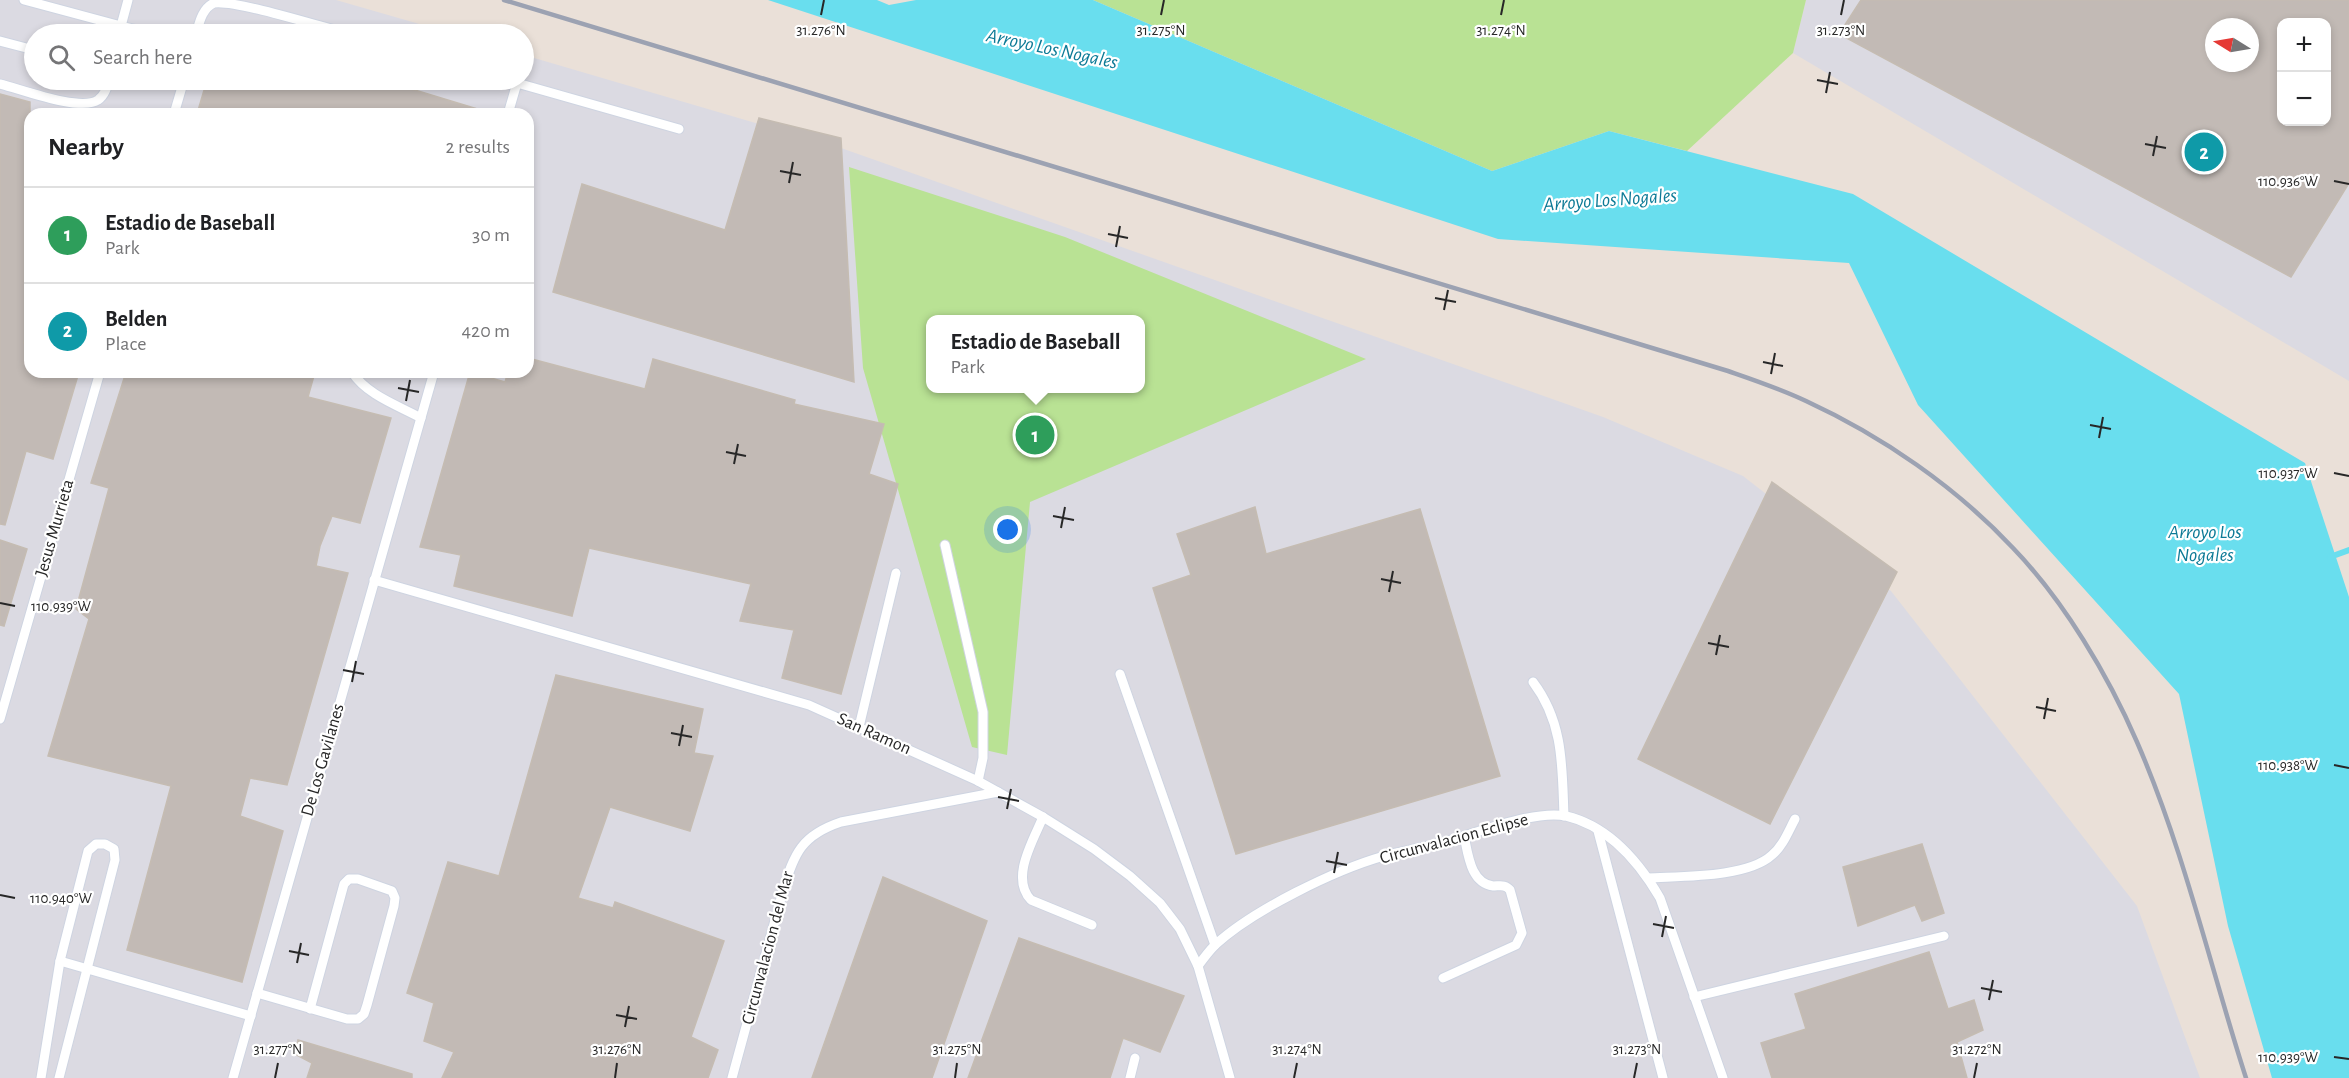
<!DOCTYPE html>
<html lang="en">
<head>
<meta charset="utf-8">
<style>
  body { margin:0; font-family:"Alegreya Sans",sans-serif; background:#f6f6f6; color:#202124 }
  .controls { position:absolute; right:18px; top:18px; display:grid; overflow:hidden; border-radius:12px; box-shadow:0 3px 9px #0003 }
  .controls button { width:54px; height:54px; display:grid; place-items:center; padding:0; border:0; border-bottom:2px solid #e0e0e0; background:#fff; color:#202124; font:30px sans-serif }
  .compass { position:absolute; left:2205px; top:18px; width:54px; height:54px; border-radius:50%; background:#fff; box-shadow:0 3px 9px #0003; rotate:281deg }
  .you { position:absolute; left:1008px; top:530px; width:21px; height:21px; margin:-15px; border:4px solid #fff; border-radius:50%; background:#1a73e8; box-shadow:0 0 0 9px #1a73e833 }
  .badge { display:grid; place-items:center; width:39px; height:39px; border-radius:50%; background:#0b8043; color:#fff; font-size:20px; font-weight:700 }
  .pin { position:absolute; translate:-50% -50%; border:3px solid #fff; box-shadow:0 2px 6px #0006 }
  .popup { position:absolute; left:926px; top:315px; width:219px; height:78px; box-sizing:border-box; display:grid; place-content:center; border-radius:12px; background:#fff; filter:drop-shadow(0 2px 4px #0005); font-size:20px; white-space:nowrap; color:#757577 }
  .popup b { font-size:22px; color:#202124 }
  .popup::after { content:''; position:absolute; left:50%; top:100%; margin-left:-12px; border:12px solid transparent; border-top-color:#fff }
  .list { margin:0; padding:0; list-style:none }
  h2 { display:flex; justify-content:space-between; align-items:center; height:78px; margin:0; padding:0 24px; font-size:26px }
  h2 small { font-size:20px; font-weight:400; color:#757577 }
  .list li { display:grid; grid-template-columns:39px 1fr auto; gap:18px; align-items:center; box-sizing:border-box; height:96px; padding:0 24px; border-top:2px solid #e0e0e0 }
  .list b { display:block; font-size:22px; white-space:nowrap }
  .list p { margin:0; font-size:20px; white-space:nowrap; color:#757577 }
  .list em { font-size:20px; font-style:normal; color:#757577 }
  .icon { flex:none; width:33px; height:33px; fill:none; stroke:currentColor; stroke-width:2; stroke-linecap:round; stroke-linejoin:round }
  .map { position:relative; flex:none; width:2349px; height:1078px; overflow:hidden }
  .search { position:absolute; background:#fff; box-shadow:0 3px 9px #0003; left:24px; top:24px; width:510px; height:66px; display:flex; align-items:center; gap:15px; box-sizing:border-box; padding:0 21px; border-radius:33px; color:#757577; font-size:22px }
  .panel { position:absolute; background:#fff; box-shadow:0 3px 9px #0003; left:24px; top:108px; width:510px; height:270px; border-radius:18px }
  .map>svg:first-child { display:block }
</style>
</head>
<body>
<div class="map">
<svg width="2349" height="1078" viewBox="0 0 2349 1078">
  <rect width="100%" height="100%" fill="#eae0d8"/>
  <g fill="#dbdae2" fill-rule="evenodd">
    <path d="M0,0H336L454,34H34V80H524V55L841,148L1603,417L1743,476L1891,591L2137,906L2200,1078H0ZM30,114H528V372H30ZM930,320H1140V388H930Z"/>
    <path d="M1806,0H2349V381L1793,53ZM2282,22H2326V122H2282ZM2214,27H2250V63H2214Z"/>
  </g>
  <g fill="#b9e294" fill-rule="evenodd">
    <polygon points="1093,0 1806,0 1793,53 1687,151 1609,131 1492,171"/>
    <path d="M849,167L1065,237L1366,359L1030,502L1007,755L972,747L863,368ZM930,320H1140V388H930Z"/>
  </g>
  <polygon fill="#69deee" points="768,0 877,0 889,5 916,0 1093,0 1492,171 1609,131 1853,194 2305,463 2349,597 2349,1078 2272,1078 2228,926 2179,694 1918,405 1849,263 1498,239"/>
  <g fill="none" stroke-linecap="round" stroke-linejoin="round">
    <polyline stroke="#69deee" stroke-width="6" points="2330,557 2349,550"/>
  </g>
  <g fill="#c2bab5" stroke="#c5bcb2" stroke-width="1.5" fill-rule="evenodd">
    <path d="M1861,0H2349V183L2291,277L1839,34ZM2282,22H2326V122H2282ZM2214,27H2250V63H2214Z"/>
    <polygon points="207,80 382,80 481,110 481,114 197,114"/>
    <polygon points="0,94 30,102 30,318 24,343 30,344 30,372 79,372 53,459 26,451 5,525 0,524"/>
    <polygon points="759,118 841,138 854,382 553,292 582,184 725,230"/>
    <polygon points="528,358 645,389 653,359 795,400 794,404 884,424 869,474 898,484 841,694 782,678 794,630 740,621 751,584 589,548 572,616 454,586 461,555 420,547 470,372 505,382 508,372 528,372"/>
    <polygon points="126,372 315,372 308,397 391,418 360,523 332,516 320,546 316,566 348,573 287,785 250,778 240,816 283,831 242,982 127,950 171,786 48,756 89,619 76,609 109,488 91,483"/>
    <polygon points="1772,482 1897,572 1770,824 1638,759"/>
    <polygon points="1255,507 1266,554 1420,509 1500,776 1236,854 1153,588 1191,575 1177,534"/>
    <polygon points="0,540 27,549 4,626 0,625"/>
    <polygon points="556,675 703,709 694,753 713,756 690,831 610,807 578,898 613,908 615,902 724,941 691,1037 718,1050 708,1078 442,1078 454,1052 424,1041 434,1003 407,993 448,862 499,876"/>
    <polygon points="1922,844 1944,913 1922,921 1915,905 1858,926 1843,867"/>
    <polygon points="883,877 987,921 932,1078 812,1078"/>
    <polygon points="1019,938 1184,996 1160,1052 1123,1038 1110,1078 968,1078"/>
    <polygon points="1929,952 1948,1009 1974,1000 1983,1030 1957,1042 1967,1078 1772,1078 1761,1043 1806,1029 1795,994"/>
    <polygon points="298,1040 412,1074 412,1078 307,1078 312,1063 295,1054"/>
  </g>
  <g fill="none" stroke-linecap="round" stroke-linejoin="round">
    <defs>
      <g id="lane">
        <polyline points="24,0 121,26 119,34"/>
        <polyline points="128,0 121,26 154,34"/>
        <path d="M196,34C199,24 202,8 214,3C237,0 322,27 349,34"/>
        <polyline points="0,41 34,50"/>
        <polyline points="505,80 517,83 508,114"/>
        <polyline points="517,83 679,129"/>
        <path d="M0,84C21,89 80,112 98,100C105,95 107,87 109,80"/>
        <polyline points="174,114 184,80"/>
        <path d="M352,372C367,395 397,405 421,418"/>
        <polyline points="945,545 983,712 983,758 978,781"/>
        <polyline points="374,580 809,705 978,781 1043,817 1094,849 1130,876 1160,903 1180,929 1198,966 1230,1078"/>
        <polyline points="1120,674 1215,945"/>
        <path d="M1533,682C1564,723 1562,767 1564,816"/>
        <polyline points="0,719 100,372"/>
        <polyline points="859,727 896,573"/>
        <path d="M1043,817C1033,841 1010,878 1031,900L1092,925"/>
        <polyline points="1598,831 1663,1078"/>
        <path d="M1648,878C1681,876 1747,878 1772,855C1783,846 1788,832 1795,819"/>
        <polyline points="60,961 251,1016"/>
        <path d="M1198,966C1203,959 1209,951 1215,945C1253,910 1335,870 1384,856C1408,850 1432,846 1455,839C1483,830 1537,810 1566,816C1609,826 1639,862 1660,898L1723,1078"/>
        <path d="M1443,978L1516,945L1522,933L1510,890C1505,884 1500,886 1493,886C1470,883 1468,853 1464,836"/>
        <polyline points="257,993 347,1019 358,1019 364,1014 367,1005 394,906 395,898 392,891 358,879 349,879 344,884 310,1009"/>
        <polyline points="1694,997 1944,936"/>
        <polyline points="41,1078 60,961 88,851 96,844 105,844 114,849 115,860 59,1078"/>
        <polyline points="233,1078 434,372"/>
        <path d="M732,1078L783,891C794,853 802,835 841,822L998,792"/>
        <polyline points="1130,1078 1135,1058"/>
      </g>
    </defs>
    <use href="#lane" stroke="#ced4e1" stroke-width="11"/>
    <use href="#lane" stroke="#fff" stroke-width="9"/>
    <path stroke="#9ca2b2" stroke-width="4.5" d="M504,0L1728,371C1754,380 1781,389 1806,401C1882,436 1956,487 2013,548C2064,601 2108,675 2137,742C2184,850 2210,966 2246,1078"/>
  </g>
  <path fill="none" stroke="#272727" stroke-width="2" d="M821,15L824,0M1161,15L1164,0M1501,15L1504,0M1841,15L1844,0M1817,80L1838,84M1826,93L1830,72M2145,144L2166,148M2153,156L2157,136M780,171L801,175M2334,181L2349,184M789,183L793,162M1108,234L1128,238M1116,247L1120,226M1435,298L1456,302M1444,310L1448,290M1763,362L1783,366M1771,374L1775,353M398,388L419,392M406,401L410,380M2090,425L2111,429M2099,438L2103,417M726,452L746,456M734,464L738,444M2334,473L2349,476M1053,516L1074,520M1061,528L1065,507M1381,579L1401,583M1389,592L1393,571M0,603L15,606M1708,643L1729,647M1716,655L1720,635M343,670L364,674M352,682L356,661M2036,707L2056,711M2044,719L2048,698M671,733L692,737M679,746L683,725M2334,765L2349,768M998,797L1019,801M1007,809L1011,789M1326,861L1347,865M1334,873L1338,852M0,895L15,898M1653,924L1674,928M1662,937L1666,916M289,951L309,955M297,963L301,943M1981,988L2002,992M1989,1000L1993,980M616,1015L637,1019M625,1027L629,1006M2334,1057L2349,1059M275,1078L278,1063M615,1078L617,1063M955,1078L957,1063M1294,1078L1297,1063M1634,1078L1637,1063M1974,1078L1977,1063"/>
  <g text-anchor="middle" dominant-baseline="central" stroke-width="4.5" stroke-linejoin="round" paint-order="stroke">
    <g font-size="18" fill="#272727" stroke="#fff">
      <text transform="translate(55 528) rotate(-74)">Jesus Murrieta</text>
      <text transform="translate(874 734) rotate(24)">San Ramon</text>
      <text transform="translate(323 760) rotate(-74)">De Los Gavilanes</text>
      <text transform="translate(1454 839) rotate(-15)">Circunvalacion Eclipse</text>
      <text transform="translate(768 948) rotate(-75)">Circunvalacion del Mar</text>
    </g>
    <g font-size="20" font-style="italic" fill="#0c7a96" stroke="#fff">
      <text transform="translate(1052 49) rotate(12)">Arroyo Los Nogales</text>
      <text transform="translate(1610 200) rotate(-4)">Arroyo Los Nogales</text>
      <text x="2205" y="532">Arroyo Los<tspan x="2205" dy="23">Nogales</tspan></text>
    </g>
  </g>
  <g font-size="15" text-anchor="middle" fill="#272727" stroke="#fff" stroke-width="4.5" stroke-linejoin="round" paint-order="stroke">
    <text x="821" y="35">31.276°N</text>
    <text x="1161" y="35">31.275°N</text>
    <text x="1501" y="35">31.274°N</text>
    <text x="1841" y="35">31.273°N</text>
    <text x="2288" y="186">110.936°W</text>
    <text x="2288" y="478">110.937°W</text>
    <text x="61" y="611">110.939°W</text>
    <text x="2288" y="770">110.938°W</text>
    <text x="61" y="903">110.940°W</text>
    <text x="278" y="1054">31.277°N</text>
    <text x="617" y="1054">31.276°N</text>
    <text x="957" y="1054">31.275°N</text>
    <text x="1297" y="1054">31.274°N</text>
    <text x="1637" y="1054">31.273°N</text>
    <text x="1977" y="1054">31.272°N</text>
    <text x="2288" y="1062">110.939°W</text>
  </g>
</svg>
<div class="controls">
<button>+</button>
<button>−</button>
</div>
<svg class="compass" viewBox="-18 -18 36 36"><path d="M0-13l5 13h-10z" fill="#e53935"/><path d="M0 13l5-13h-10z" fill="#757577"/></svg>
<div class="you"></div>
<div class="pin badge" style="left:1035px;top:435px;background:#2e9e5b">1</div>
<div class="popup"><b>Estadio de Baseball</b>Park</div>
<div class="pin badge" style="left:2204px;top:152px;background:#0f9aa8">2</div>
<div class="search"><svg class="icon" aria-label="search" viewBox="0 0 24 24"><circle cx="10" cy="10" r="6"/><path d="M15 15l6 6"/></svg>Search here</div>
<section class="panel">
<h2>Nearby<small>2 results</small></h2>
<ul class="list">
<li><span class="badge" style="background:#2e9e5b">1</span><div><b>Estadio de Baseball</b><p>Park</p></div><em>30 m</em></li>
<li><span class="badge" style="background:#0f9aa8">2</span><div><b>Belden</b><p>Place</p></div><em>420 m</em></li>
</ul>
</section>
</div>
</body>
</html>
